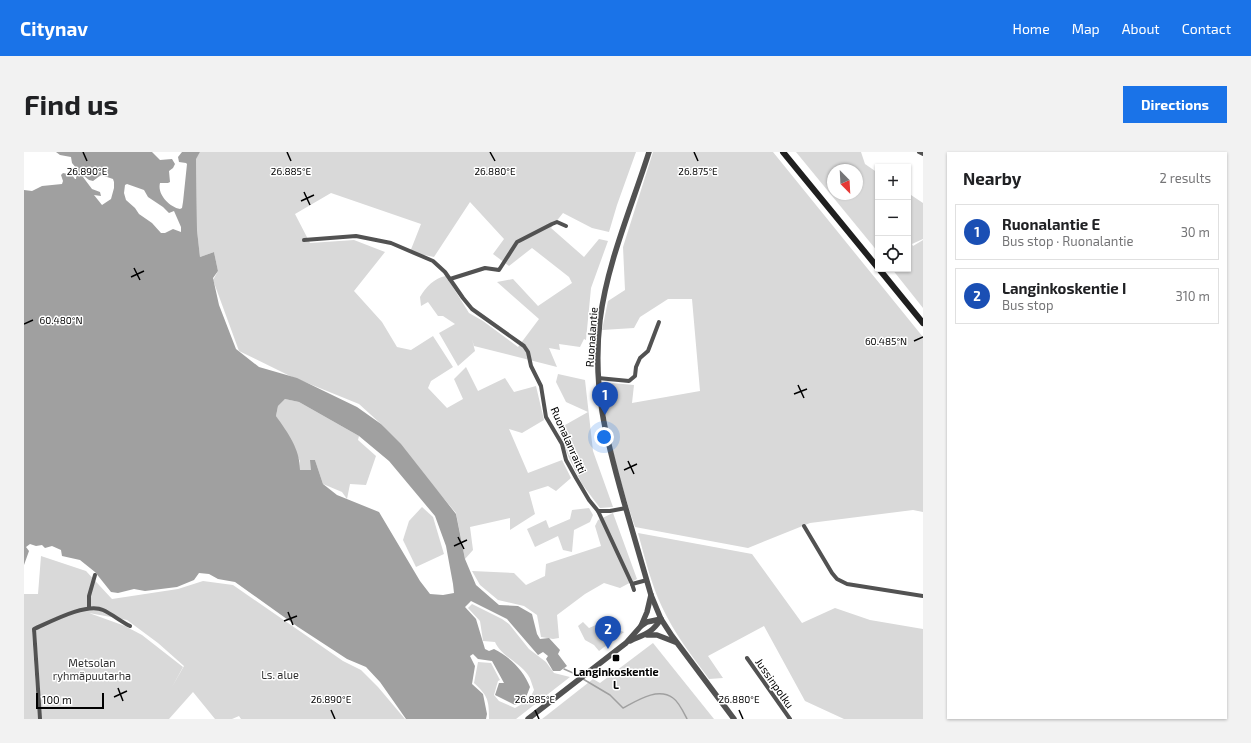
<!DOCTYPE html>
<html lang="en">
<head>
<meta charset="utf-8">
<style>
  body { margin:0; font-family:"Exo 2",sans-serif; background:#f2f2f2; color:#202124 }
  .controls { position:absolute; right:12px; top:12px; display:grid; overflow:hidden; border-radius:0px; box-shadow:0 1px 3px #0004 }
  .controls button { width:36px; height:36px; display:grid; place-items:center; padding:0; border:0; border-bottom:1px solid #e0e0e0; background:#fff; color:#202124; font:20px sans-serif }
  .compass { position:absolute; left:803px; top:12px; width:36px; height:36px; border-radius:50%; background:#fff; box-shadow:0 1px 3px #0004; rotate:156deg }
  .scale { position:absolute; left:12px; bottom:10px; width:68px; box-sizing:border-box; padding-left:4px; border:2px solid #000; border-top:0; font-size:11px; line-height:14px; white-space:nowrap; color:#000; -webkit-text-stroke:3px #fff; paint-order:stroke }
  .you { position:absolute; left:580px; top:285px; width:14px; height:14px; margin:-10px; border:3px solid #fff; border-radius:50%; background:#1a73e8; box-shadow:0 0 0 6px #1a73e833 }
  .badge { display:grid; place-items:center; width:26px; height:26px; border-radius:50%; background:#1a73e8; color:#fff; font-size:13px; font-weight:700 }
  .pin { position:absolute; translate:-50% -33px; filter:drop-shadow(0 1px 2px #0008) }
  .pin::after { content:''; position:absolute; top:21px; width:14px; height:12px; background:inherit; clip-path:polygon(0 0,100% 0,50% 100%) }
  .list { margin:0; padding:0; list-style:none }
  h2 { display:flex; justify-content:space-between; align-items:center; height:52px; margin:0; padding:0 16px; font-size:17px }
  h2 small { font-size:13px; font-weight:400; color:#757577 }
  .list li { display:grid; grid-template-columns:26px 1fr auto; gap:12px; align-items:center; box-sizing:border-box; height:56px; margin:0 8px 8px; padding:0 8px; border:1px solid #e0e0e0; border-radius:0px }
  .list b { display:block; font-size:15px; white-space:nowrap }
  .list p { margin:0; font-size:13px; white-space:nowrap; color:#757577 }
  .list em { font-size:13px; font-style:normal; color:#757577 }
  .icon { flex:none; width:22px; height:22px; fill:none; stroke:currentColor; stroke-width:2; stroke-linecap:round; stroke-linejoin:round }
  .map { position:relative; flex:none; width:899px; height:567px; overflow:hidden; border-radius:0px }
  header { display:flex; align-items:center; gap:24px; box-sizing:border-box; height:56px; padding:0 20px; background:#1a73e8; color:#fff }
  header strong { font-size:19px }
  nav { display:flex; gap:22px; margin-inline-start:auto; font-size:14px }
  .intro { display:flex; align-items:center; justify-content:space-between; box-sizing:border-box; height:96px; padding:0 24px }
  h1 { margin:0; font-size:28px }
  .button { padding:10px 18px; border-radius:0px; background:#1a73e8; color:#fff; font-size:14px; font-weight:700 }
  main { display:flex; gap:24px; padding:0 24px }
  aside { flex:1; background:#fff; border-radius:0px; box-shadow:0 1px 3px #0004 }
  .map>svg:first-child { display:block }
</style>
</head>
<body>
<header>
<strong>Citynav</strong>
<nav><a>Home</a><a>Map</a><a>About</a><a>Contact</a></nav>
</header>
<div class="intro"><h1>Find us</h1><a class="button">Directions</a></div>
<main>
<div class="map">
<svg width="899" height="567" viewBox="0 0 899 567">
  <rect width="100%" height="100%" fill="#fff"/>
  <g fill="#d9d9d9" fill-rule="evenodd">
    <path d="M176,0H612L593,53L585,80L568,76L539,61L527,76L560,105L575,87L584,89L567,136L562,188L560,187L556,195L535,192L536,198L525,196L533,215L450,194L448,187L451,199L434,214L415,181L431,172L419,164H414L404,150L397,154L396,145C402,135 410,126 422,124L445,161L459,169L494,195L515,167L473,130L489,127L514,154L548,131L545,125L508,96L485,114L469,102L480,87L446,50L410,105L386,100L397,72L307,41L271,62L286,91L330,88L361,100L330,139L358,170L373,195L387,198L409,184L429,215L407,229L404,236L423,256L439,247L430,227L442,215L454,239L481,226L490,240L512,234L520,268L498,281L485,277L504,321L538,308L547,326L532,339L524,334L505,340L511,362L486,378V366L446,375L449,398L441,407L432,361L357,272L335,252L266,224L215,199L189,128L194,119L190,100L176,105L173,78L172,6Z"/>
    <path d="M629,0H749L899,185V360L889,358L786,371L724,396L611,375C595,327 582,279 577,230L610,233L608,251L676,239L668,147H644L616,165L610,176L578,178L584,149L601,138L599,95Z"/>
    <path d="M772,0H837L841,12L854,21V100ZM809,18H833V42H809Z"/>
    <polygon points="884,41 899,51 899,87 888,92 889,94 899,88 899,156 868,117 884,117"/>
    <polygon points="534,222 561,228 569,299 589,355 576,356 558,332 545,306 534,277 564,260 542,250 532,230"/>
    <polygon points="261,247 275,250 335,284 334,288 352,304 342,333 326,332 323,347 318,340 299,332 291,308 287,318 276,318 276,309 252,264 254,254"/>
    <polygon points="398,355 409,365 420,402 392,415 379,388 385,369"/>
    <polygon points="565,356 569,363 566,370 550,378 548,400 539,398 534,384 511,395 503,377 522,368 525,376 546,367 548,358"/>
    <polygon points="589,361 613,427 596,436 580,431 561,442 533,463 535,486 529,487 517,485 513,463 500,454 474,448 456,433 448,419 490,421 502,433 521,424 522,412 577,394 571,374 574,368"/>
    <path d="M614,381L728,402L778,471L811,456L846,468L899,477V567H820L781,549L740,474L684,504L699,526L685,527C668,504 650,481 638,455C627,432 621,406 614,381Z"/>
    <path d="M17,404L62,419L88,447L154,437L179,429L209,433L319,509L337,518L354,535L381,567H217L215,564L208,567H191L169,540L145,567H17L12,478L8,480L14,567H0V442H14ZM65,461L103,468L134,491L160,514L148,535L159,515L118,483L101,474Z"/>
    <path d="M448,452L478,467L485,472L505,497L522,510L530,521L546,525L492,567H465C465,548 464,544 450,531L454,510L467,511L476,528L474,529L470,543L475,549L491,556L505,548L510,538C508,533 507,527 504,523C495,510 477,504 471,490L459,489L456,469L444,456Z"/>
    <polygon points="559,470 565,476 572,473 584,486 594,478 600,480 575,499 570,493 561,488 554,474"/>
    <polygon points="629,491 690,567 518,567 569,527 576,531"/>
  </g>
  <path fill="#a0a0a0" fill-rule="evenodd" d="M32,0H128L136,8L148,7L151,12L149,16L145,19L146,30L144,31H136C133,42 145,55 156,57L158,56L159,50L163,12L162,11L155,10L154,5L158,0H176L172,7L173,78L176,105L190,100L194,119L189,126L195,153L212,197L235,215L273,226L333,255L357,272L377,292L432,362L441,407L452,433L475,453L494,454L508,462L513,482L516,487L525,486L536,498L534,502L543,514L536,519H529L522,507L524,504L519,500L514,503L483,467L447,449L441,455L452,467L461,497L465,499L470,497C486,505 500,519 506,535L501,548L491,553L471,543L475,531H480L468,509L454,507L449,502L446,504L451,514L448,532L459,542L463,562L462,567H382L356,530L342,515L323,507L274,475L211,430L194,427L185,422L175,421L170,428L153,435L121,439L110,437L94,441L87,440L71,420L56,408L38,404L37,398L28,394L21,396L18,393L12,394L6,392L2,395L5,399L0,413V38L8,39L18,34L38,32L39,29L37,23L39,21L48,23L51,27H52L53,17L48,11L47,5L36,3ZM77,23L89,27L90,30V36L87,47L78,53L70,43L77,44L76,40L68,37L59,25L60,24L65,28L69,29ZM103,32L120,38L124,45L139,55L145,61L150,59L157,75V80L149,77L141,81H137L128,71L115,62L111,56L102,48L100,41L101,33ZM261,247L275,250L335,284L365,309L411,364L422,394L429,432L430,441L419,443L406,442L396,429L355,360L313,343L299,332L291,308H286L287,318H276C276,297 264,281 252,264L254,254Z"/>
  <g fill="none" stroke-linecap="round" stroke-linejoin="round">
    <g stroke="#a0a0a0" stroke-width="1.5">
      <polyline points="540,517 556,524"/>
      <path d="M559,527L586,543L599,556C614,548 634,535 649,546C655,550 660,561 663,567"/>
    </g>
    <g stroke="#525252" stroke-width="4">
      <polyline points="895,0 899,2"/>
      <polyline points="280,88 332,84 367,91 409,109 421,120 439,146 448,157 500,194 504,200 507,214 517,234 522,265 538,292 542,308 552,326 565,348 574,359 586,359 602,356"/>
      <polyline points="426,127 461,116 475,118 493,90 528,72 533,70 542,74"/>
      <polyline points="574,226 605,229 611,224 612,215 616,206 624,199 635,170"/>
      <polyline points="574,359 608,432 610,438"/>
      <polyline points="780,374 808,421 813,427 823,432 899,444"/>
      <polyline points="608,432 623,428"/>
      <polyline points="65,456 65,444 71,423"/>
      <polyline points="723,506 766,567"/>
      <path d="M16,567L10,477C26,470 63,450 79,458C88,462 96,469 106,474"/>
    </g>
    <g stroke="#525252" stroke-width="5.5">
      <path d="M625,0C608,54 583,111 576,168C568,236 582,286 600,350C609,381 618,412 627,443L637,467L648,484L710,567"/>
      <polyline points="617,474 623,460 627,443"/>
      <polyline points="623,483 633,483 651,490"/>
      <path d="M606,489C621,482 627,482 637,467"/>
      <polyline points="504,567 602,491 617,474 623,470 637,467"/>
    </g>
    <g stroke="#1f1f1f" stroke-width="6">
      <polyline points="759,0 854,116"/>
      <polyline points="855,117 899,171"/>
    </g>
  </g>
  <path fill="none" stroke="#000" stroke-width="1.5" d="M59,0L63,9M263,0L267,9M466,0L471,9M670,0L674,9M280,40L286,53M277,49L290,43M110,116L116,128M107,125L120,119M0,172L9,168M890,189L899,185M774,233L780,246M770,242L783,237M604,309L610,322M600,318L613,312M434,385L440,397M430,394L443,388M264,460L269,473M260,469L273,464M94,536L99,549M90,545L103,539M307,558L311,567M511,558L515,567M715,558L719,567"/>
  <rect fill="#000" stroke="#fff" stroke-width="1.5" x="588" y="502" width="8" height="8" rx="2"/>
  <g text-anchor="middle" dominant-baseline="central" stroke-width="3" stroke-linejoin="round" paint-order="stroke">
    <g font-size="11" fill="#000" stroke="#fff">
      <text transform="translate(567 185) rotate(-86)">Ruonalantie</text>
      <text transform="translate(545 288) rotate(66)">Ruonalanraitti</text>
      <text transform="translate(751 531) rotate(55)">Jussinpolku</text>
    </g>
    <g font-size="11" fill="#303030" stroke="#fff">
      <text x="68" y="510">Metsolan<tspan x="68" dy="13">ryhmäpuutarha</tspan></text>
      <text x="256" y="522">Ls. alue</text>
    </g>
    <g font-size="11" font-weight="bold" fill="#000" stroke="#fff">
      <text x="592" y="519">Langinkoskentie<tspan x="592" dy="13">L</tspan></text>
    </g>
  </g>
  <g font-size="10" text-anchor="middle" fill="#000" stroke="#fff" stroke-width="3" stroke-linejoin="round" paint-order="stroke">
    <text x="63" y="23">26.890°E</text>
    <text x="267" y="23">26.885°E</text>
    <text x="471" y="23">26.880°E</text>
    <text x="674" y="23">26.875°E</text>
    <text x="37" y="172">60.480°N</text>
    <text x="862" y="193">60.485°N</text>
    <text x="307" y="551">26.890°E</text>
    <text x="511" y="551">26.885°E</text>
    <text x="715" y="551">26.880°E</text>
  </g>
</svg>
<div class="controls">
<button>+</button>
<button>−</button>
<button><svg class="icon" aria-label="locate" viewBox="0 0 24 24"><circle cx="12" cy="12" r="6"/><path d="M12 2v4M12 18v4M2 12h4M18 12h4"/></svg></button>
</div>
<svg class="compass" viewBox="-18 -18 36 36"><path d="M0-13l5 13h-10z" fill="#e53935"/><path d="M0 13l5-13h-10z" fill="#757577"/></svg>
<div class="scale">100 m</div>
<div class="you"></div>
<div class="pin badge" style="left:581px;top:263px;background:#1a4fb4">1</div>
<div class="pin badge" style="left:584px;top:497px;background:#1a4fb4">2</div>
</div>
<aside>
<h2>Nearby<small>2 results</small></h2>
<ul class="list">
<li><span class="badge" style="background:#1a4fb4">1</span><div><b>Ruonalantie E</b><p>Bus stop · Ruonalantie</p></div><em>30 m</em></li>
<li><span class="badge" style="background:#1a4fb4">2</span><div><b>Langinkoskentie I</b><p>Bus stop</p></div><em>310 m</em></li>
</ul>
</aside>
</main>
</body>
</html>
